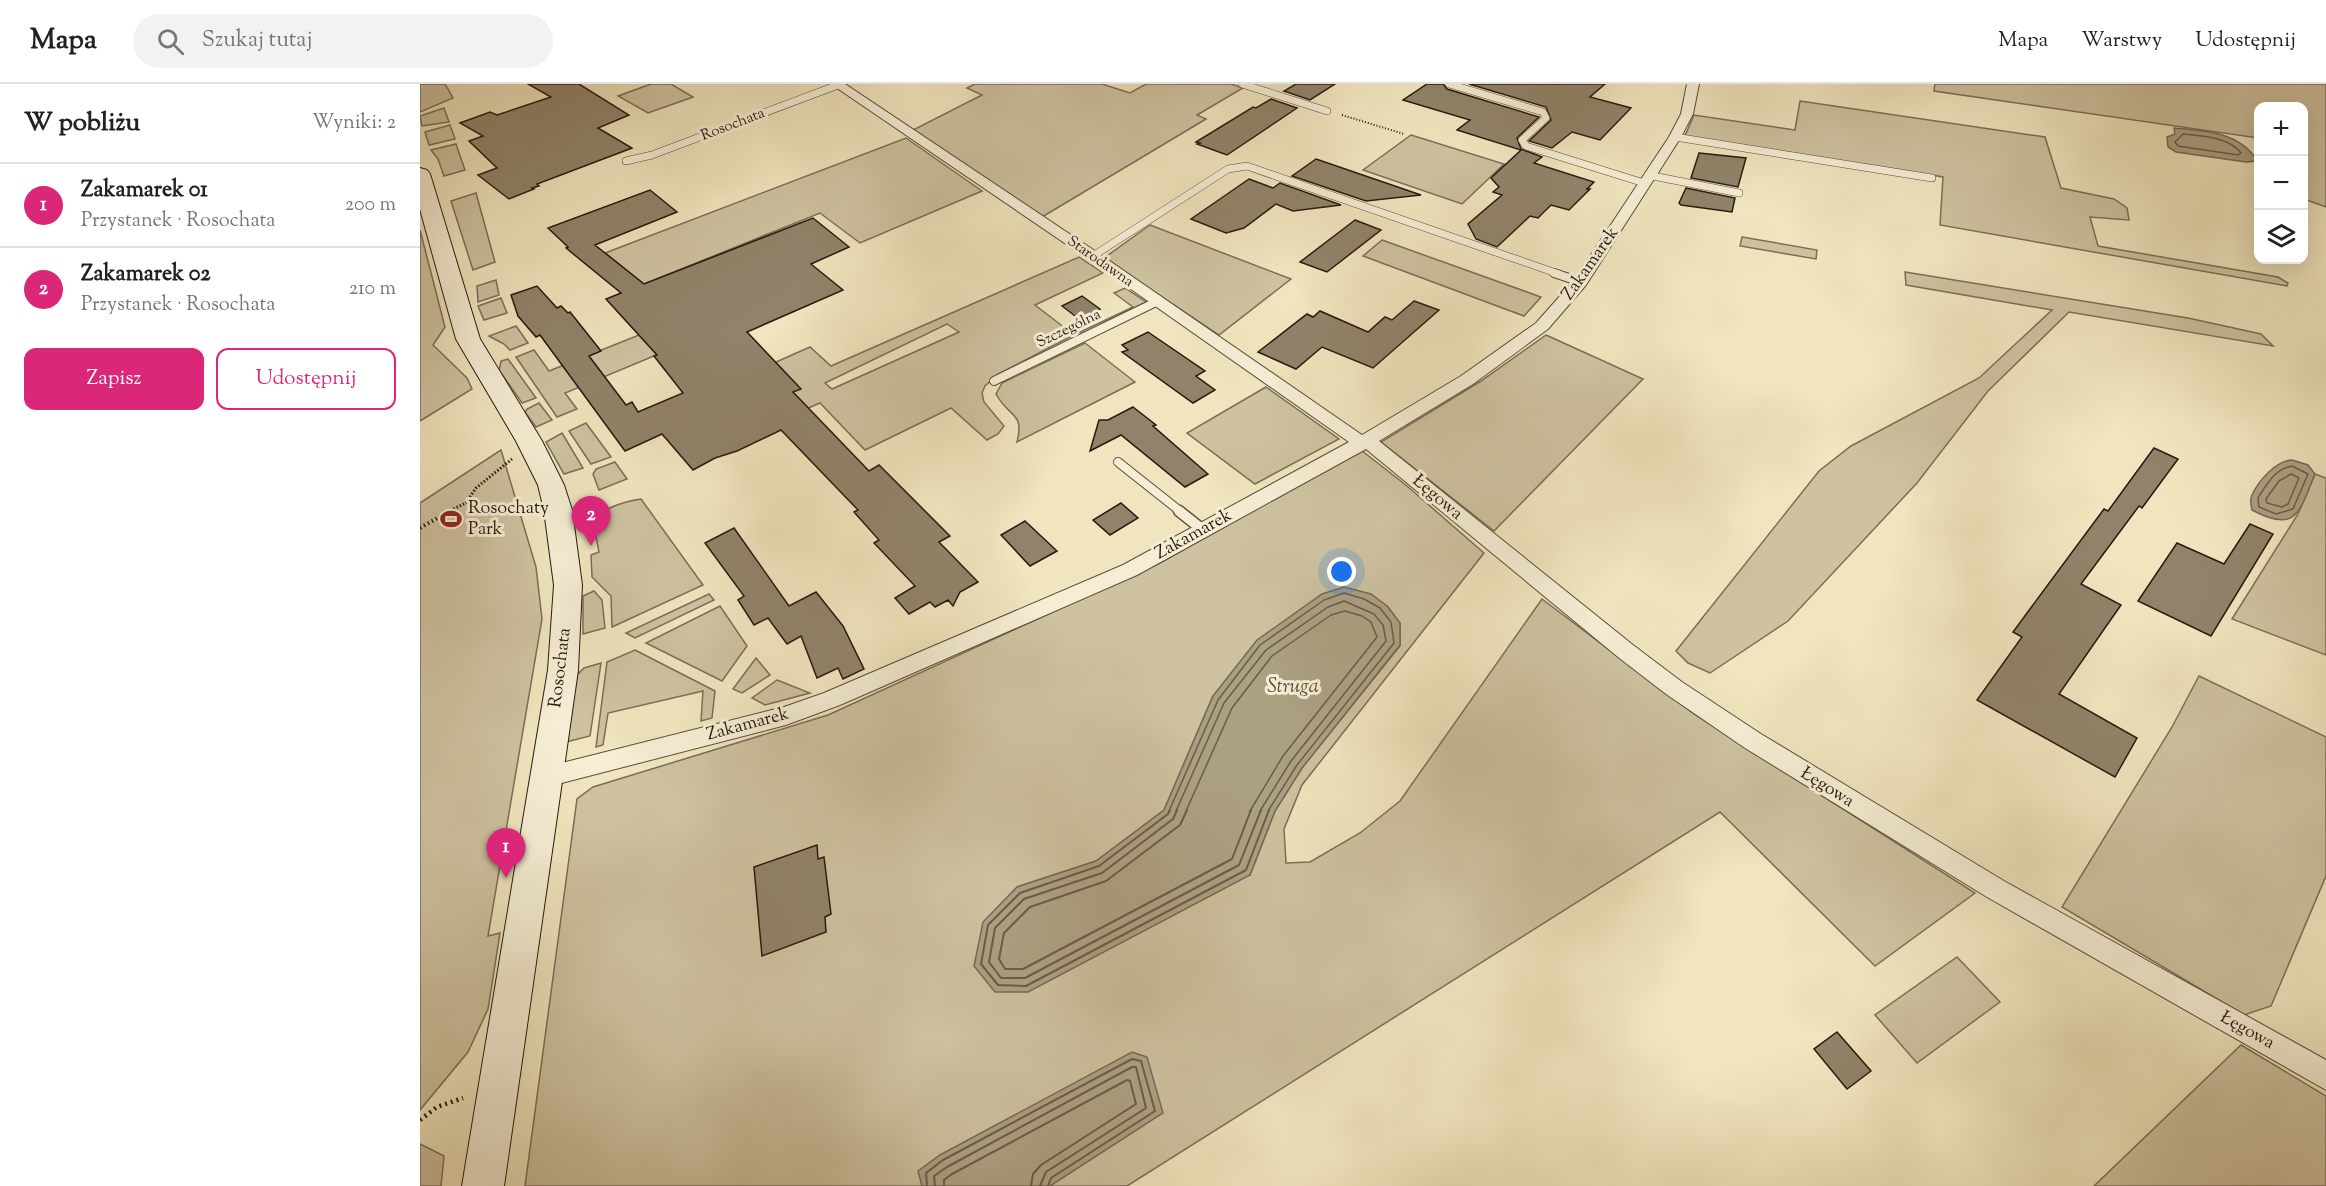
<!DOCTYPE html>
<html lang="pl">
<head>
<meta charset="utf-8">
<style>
  body { margin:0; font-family:"Sorts Mill Goudy",serif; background:#f2f2f2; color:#222 }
  .controls { position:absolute; right:18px; top:18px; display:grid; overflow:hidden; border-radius:12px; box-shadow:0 6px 24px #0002 }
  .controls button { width:54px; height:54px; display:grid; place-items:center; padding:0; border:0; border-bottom:2px solid #e0e0e0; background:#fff; color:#222; font:30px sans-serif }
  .you { position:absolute; left:922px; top:488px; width:21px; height:21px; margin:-15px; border:4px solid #fff; border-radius:50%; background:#1a73e8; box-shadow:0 0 0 9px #1a73e833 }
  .badge { display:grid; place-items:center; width:39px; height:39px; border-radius:50%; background:#db2777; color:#fff; font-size:20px; font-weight:700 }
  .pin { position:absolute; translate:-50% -50px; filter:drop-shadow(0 2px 3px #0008) }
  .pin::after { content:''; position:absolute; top:32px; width:21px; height:18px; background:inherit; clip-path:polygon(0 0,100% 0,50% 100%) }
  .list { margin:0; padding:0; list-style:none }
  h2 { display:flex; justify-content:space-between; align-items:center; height:78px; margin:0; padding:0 24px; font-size:26px }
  h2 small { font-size:20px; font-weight:400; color:#767676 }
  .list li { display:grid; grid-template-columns:39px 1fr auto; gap:18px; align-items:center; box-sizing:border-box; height:84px; padding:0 24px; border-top:2px solid #e0e0e0 }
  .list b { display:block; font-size:22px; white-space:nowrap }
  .list p { margin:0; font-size:20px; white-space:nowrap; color:#767676 }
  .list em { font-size:20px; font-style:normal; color:#767676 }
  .actions { display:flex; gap:12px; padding:18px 24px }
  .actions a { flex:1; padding:14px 0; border:2px solid #db2777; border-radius:12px; text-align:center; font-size:21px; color:#db2777 }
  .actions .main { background:#db2777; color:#fff }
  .icon { flex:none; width:33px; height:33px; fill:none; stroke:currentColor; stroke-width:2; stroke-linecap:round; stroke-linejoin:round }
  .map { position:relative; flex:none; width:1906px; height:1102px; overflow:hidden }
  header { display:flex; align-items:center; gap:36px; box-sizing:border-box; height:84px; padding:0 30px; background:#fff; border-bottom:2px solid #e0e0e0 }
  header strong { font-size:28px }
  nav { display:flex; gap:33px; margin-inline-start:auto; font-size:21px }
  .search { width:420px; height:54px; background:#f2f2f2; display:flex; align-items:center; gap:15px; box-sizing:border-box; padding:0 21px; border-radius:33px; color:#767676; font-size:22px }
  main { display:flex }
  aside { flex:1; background:#fff }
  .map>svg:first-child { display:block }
</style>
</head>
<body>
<header>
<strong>Mapa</strong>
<div class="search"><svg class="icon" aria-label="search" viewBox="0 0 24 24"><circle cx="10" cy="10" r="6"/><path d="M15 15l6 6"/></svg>Szukaj tutaj</div>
<nav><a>Mapa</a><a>Warstwy</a><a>Udostępnij</a></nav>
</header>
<main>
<aside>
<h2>W pobliżu<small>Wyniki: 2</small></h2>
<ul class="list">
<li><span class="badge">1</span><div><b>Zakamarek 01</b><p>Przystanek · Rosochata</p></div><em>200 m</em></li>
<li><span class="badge">2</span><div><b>Zakamarek 02</b><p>Przystanek · Rosochata</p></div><em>210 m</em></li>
</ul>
<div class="actions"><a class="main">Zapisz</a><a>Udostępnij</a></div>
</aside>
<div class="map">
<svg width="1906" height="1102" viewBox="0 0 1906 1102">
  <rect width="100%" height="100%" fill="#f0e5be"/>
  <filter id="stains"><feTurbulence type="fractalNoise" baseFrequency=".00333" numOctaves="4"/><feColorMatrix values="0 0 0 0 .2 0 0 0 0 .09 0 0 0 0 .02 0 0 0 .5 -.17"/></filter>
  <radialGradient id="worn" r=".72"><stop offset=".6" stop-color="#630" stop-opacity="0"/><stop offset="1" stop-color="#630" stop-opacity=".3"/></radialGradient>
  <g fill="#cec2a0" stroke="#7b6e58" stroke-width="1.5" fill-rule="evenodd">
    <polygon points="0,0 25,0 33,14 0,28"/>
    <polygon points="231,0 251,0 273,13 228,29 198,12"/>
    <polygon points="555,0 682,0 710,9 726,0 811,0 823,4 777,31 786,35 622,133 493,46 562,11 547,4"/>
    <polygon points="1515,0 1906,0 1906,123 1884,115 1884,22 1838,22 1838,54 1514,7"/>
    <polygon points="1380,17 1625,53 1641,104 1694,115 1707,124 1709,136 1670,133 1678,162 1858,193 1868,199 1867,202 1520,141 1523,93 1265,52 1274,31 1375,46"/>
    <polygon points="24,24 29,38 2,42 0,32"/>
    <polygon points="30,41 35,55 9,61 5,48"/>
    <polygon points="991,51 1084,80 1042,120 943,86"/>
    <polygon points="486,54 562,107 440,159 400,129 224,200 185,169"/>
    <polygon points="36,60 45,86 24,92 18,75 11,66"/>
    <polygon points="56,109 75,178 53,186 31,117"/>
    <polygon points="730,141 871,195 799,251 684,174"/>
    <polygon points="0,146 25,243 13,261 47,294 52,305 0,337"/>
    <polygon points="1322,153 1397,166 1396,175 1320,162"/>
    <polygon points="962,156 1121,213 1104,232 943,172"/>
    <path d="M659,173L683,189L615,221L654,251L713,223L694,209L705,204L726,218L656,253L654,251L578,290L565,302L562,309L564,318L584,342L578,350L567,356L531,324L445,366L400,319L386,325L347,282L390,263L411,282ZM527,240L539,248L412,305L405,299Z"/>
    <polygon points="1485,188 1768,234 1841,250 1853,262 1649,228 1568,307 1497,399 1368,537 1290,589 1268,579 1256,567 1399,387 1431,362 1559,294 1632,226 1486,201"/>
    <polygon points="76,196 79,211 58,218 57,202"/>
    <polygon points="81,214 87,229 64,236 58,222"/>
    <polygon points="96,242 108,259 90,266 84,260 69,252"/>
    <polygon points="289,249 145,309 157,325 137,333 96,273 114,266 129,287 219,251"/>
    <polygon points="1126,251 1223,295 1074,447 961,358 1061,297"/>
    <path d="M665,259L715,298L597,358C605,328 588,333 576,310L582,299Z"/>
    <polygon points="88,275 116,314 102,319 79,286 81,277"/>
    <polygon points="846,303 919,355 835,400 767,349"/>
    <polygon points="119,319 132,336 116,343 105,328 107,325"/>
    <polygon points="166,339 191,373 171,380 149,347"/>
    <polygon points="142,349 163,384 144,390 126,358"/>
    <polygon points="81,366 116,483 122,535 68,852 80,849 68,925 48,968 0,1026 0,419"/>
    <path d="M941,366L987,402L1064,469L882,701L864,745L866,779L890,778L940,749L980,717L1122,515L1274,630L1555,809L1455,882L1300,728L707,1102H105L157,715L173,703L408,631L740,479ZM967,522L980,539V562L882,684L855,727L830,791L597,803L676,777L744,726L793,612Z"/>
    <polygon points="195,378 207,395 179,406 173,390 176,385"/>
    <polygon points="1895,390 1906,394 1906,571 1812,535 1878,430"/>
    <path d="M221,415L283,501L192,543L191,512L172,493L171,471L179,468L176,453L168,455L166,441C176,427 204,417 221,415Z"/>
    <polygon points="174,507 182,516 185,544 163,550 163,512"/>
    <polygon points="289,510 294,516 215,554 206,549"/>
    <polygon points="300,522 327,562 302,597 226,559"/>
    <polygon points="215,566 295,607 292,634 281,637 283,607 188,629 183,661 176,663 187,578"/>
    <polygon points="336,574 350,591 322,609 313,605"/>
    <polygon points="181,579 170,652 146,658 157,591 164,584"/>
    <polygon points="1779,592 1906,653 1906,792 1851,922 1824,931 1642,823 1752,643"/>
    <polygon points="357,596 390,609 345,621 332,614"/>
    <polygon points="1537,873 1580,918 1497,979 1455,931"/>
    <polygon points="1821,961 1906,1012 1906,1102 1674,1102"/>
    <polygon points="0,1060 24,1072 21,1102 0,1102"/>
  </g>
  <g fill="#aca083" stroke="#776a55" stroke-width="1.5">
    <path d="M1754,44C1783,46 1821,48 1837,77L1826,78L1756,68L1748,63L1747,53L1755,50Z"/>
    <path d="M1872,376L1888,381L1895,390C1879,428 1877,450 1832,426C1831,422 1830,415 1832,411C1839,396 1856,377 1872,376Z"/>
    <polygon points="924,503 951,510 967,522 980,539 980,561 882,684 855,727 830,791 608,908 575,908 554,882 563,838 597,803 676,777 744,726 793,612 837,556 902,510"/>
    <polygon points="712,968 727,973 743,1029 630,1102 502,1102 498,1087 520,1071"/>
  </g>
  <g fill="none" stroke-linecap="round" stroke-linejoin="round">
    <g stroke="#6a5c4a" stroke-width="1.5">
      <path d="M1763,50C1782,52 1809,53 1821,69L1818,71L1758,62L1755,58Z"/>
      <path d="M1872,382L1888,390L1873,425L1856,430L1839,423L1838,414C1847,400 1855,385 1872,382Z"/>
      <polygon points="1871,390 1879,394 1868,420 1862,423 1847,419 1846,415 1859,397"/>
      <polyline points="749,727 798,616 840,561 904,516 924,509 944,515 960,524 971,538 974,559 877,681 848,727"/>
      <polyline points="756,727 804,619 846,566 908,523 924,517 954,530 963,541 966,557 871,677 840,727"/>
      <polyline points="766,727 812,624 852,572 911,531 925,527 942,532 951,538 957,553 863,672 830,727"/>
    </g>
    <g stroke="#6a5c4a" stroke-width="2">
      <polyline points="750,726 748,730 679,782 600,809 568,841 561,880 578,901 606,902 826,786 849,726"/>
      <polyline points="757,726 753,735 682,789 604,815 575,844 569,878 581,894 605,894 819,781 841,726"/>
      <polyline points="767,726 760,741 686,797 610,823 584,849 579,875 585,885 603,885 812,775 831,726"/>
      <polyline points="507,1102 506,1089 523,1076 712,975 721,977 735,1027 631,1094 628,1102"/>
      <polyline points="515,1102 514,1092 527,1083 712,983 716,983 726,1024 626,1088 620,1102"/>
      <polyline points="524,1102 524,1096 532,1090 707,996 710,997 716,1020 621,1081 613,1090 611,1102"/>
    </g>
  </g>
  <g fill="#90836a" stroke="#281910" stroke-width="1.5">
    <polygon points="108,0 159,0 209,31 178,44 212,64 117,100 119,102 112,104 114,105 89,115 58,91 77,84 49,57 63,52 40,39 70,28 77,31 131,13"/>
    <polygon points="876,0 915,0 890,16 864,7"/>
    <polygon points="1007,0 1023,0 1027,5 1119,33 1097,54 1101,65 1122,73 1114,79 1174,98 1167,105 1170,105 1149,126 1131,121 1118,134 1110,132 1077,163 1056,155 1048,140 1082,111 1073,108 1079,103 1071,94 1101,66 1037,46 1050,36 983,16"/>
    <polygon points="1049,0 1185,0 1170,13 1211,24 1180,56 1152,48 1132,64 1109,57 1131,36 1126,23"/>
    <polygon points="851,15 877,24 807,71 777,60 780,59 776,58 833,23 836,24"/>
    <polygon points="1279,69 1326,74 1318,103 1271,94"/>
    <polygon points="896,75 1001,111 946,117 872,92"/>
    <polygon points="829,95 853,104 860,99 921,121 873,127 856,120 824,144 806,149 771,135"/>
    <polygon points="1266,104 1315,114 1312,128 1261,121 1259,119"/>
    <polygon points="230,106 257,128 175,161 224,200 393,134 429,163 391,180 423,206 327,248 381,305 373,308 449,387 459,381 530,452 519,458 558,498 540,508 533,522 528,516 515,523 510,518 489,530 475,514 495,502 454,459 459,456 434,428 438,426 361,346 317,367 295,374 273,386 242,350 205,367 120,251 116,253 98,232 91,211 117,202 137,224 141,222 148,229 150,228 181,267 169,272 206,321 212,318 218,328 263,309 234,272 237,271 186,215 201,209 146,164 148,163 128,144"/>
    <polygon points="935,136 961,146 907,188 880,178"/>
    <polygon points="662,212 680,225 659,235 642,222"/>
    <polygon points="994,217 1019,226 953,284 902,263 876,285 838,268 887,230 893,233 900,227 948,248 965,233 972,236"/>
    <polygon points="728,248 785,287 776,292 795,306 773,319 702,268 708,266 702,261"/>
    <polygon points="713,323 736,341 733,342 788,390 765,403 701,351 670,367 679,336 688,336"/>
    <polygon points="1734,364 1758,375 1722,424 1719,422 1661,500 1701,521 1639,610 1717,654 1695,693 1557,616 1602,553 1593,548 1684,425 1688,427"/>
    <polygon points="701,419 718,434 690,451 673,436"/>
    <polygon points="605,437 637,467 610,482 581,451"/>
    <polygon points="1830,440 1853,450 1791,552 1718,517 1757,459 1804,480"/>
    <polygon points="314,444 369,522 396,508 423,542 444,585 423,595 418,584 397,594 381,552 367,560 348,534 334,541 318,516 324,512 285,459"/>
    <polygon points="397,761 398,775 404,773 411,830 405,833 406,848 342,872 334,783"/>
    <polygon points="1417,948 1451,987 1427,1005 1394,965"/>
  </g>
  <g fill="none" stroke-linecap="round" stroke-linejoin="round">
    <defs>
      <g id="lane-far2">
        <polyline points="822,0 907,27"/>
        <polyline points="1029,0 1123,28 1126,34 1102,56 1106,62 1224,99"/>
        <polyline points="1255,53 1512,94"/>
        <polyline points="206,77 232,71 418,1"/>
        <polyline points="1228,91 1319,109"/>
        <polyline points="673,172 808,85 827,82 1139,190"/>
      </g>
      <g id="lane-far1">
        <polyline points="1134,189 1161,198"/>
        <polyline points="574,297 736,218"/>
        <polyline points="698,378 761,428"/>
      </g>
      <polyline id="lane" points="759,427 783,446"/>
      <polygon id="street" points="411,0 425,0 678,169 942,351 1041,292 1116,239 1155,195 1249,53 1261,30 1267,0 1279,0 1273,30 1261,53 1166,201 1128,245 1053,300 959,357 1213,561 1262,598 1341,650 1584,797 1906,976 1906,1006 1567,813 1325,664 1246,610 1198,573 946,365 717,491 420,621 366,641 126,703 118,700 114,693 118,686 126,683 364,623 404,609 703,481 929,358 668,175"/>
      <polygon id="secondary" points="0,84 7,86 10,90 60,255 122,357 144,401 152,426 162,501 158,586 84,1102 42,1102 128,586 134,501 124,426 118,401 96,357 36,255 0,125"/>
    </defs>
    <use href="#lane-far2" stroke="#5a4c3c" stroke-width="8"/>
    <use href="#lane-far1" stroke="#5a4c3c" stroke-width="10"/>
    <use href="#lane" stroke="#5a4c3c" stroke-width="13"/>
    <use href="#street" stroke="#5a4c3c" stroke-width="2"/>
    <use href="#secondary" stroke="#281910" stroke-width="2"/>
    <polyline stroke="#281910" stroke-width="2" stroke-dasharray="1 2" stroke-linecap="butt" points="922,31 984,50"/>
    <polyline stroke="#281910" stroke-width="3" stroke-dasharray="1.5 2" stroke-linecap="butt" points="27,428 46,419 56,404 92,375"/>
    <polyline stroke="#281910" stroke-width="4" stroke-dasharray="1.5 3" stroke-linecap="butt" points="0,444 30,427"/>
    <polyline stroke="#281910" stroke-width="4.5" stroke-dasharray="2 4" stroke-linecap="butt" points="0,1036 17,1023 43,1014"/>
    <use href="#lane-far2" stroke="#f5eed5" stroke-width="7"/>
    <use href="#lane-far1" stroke="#f5eed5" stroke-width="8"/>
    <use href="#lane" stroke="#f5eed5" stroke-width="10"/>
    <use href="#street" fill="#f5eed5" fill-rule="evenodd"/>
    <use href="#secondary" fill="#f5eed5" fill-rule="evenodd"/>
  </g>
  <defs>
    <symbol id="stadium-bare" viewBox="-9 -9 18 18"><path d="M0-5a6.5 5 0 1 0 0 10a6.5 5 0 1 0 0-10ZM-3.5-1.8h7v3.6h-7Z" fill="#8f2418" stroke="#f5eed5" stroke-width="2.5" paint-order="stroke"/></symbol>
  </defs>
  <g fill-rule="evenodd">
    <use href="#stadium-bare" x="16" y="420" width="30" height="30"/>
  </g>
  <g text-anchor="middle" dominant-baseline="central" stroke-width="6" stroke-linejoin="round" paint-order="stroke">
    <g font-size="15" fill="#281910" stroke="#f5eed5">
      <text transform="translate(313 41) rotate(-21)">Rosochata</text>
      <text transform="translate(680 178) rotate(35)">Starodawna</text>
      <text transform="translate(649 245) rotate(-26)">Szczególna</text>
    </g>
    <g font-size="18" fill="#281910" stroke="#f5eed5">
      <text transform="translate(1171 180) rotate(-55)">Zakamarek</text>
      <text transform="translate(1017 414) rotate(40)">Łęgowa</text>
      <text transform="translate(774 451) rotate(-29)">Zakamarek</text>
      <text transform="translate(141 584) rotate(-83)">Rosochata</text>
      <text transform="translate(328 641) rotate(-15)">Zakamarek</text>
      <text transform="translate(1407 704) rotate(32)">Łęgowa</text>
      <text transform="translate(1827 947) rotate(29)">Łęgowa</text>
    </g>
    <g font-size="18" fill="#281910" stroke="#f5eed5" text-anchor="start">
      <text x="48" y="425">Rosochaty<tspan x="48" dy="21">Park</tspan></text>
    </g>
    <g font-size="20" font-style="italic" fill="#5d4f3e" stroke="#f5eed5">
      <text x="873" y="603">Struga</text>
    </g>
  </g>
  <rect width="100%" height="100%" filter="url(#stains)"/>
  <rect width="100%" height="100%" fill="url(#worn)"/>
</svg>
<div class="controls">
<button>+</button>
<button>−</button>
<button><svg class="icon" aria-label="layers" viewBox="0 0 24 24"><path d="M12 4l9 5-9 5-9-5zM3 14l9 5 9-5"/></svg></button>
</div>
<div class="you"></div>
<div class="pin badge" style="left:86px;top:794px">1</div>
<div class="pin badge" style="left:171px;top:462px">2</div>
</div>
</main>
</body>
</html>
